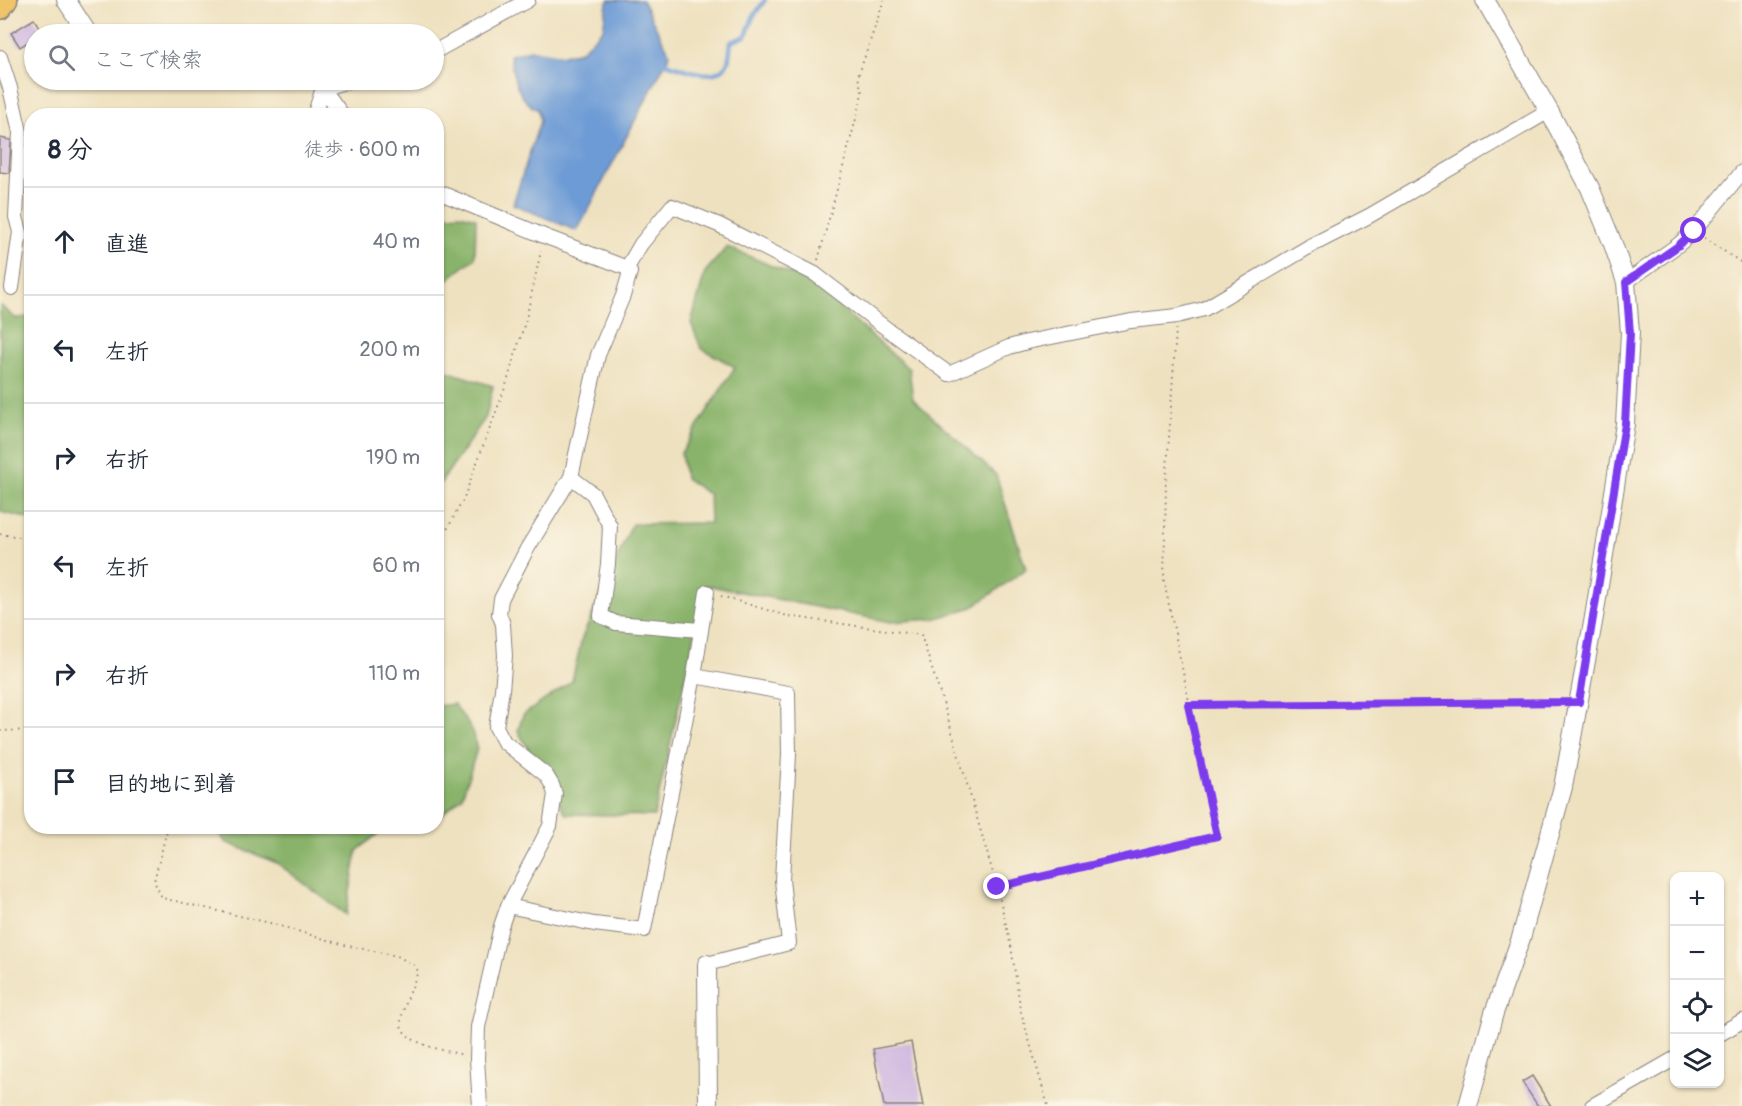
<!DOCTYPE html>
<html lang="ja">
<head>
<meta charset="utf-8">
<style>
  body { margin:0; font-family:Pangolin,"Klee One",sans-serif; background:#f2f2f3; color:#1f2937 }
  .controls { position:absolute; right:18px; bottom:18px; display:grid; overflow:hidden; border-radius:12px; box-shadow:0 2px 4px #0004 }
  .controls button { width:54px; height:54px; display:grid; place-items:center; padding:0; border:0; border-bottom:2px solid #e0e1e3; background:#fff; color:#1f2937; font:30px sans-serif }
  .stop { position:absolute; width:18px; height:18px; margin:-14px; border:4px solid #7c3aed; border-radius:50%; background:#fff }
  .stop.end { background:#7c3aed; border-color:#fff; box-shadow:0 2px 6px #0008 }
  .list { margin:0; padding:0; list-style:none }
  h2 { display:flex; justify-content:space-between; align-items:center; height:78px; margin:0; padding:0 24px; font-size:26px }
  h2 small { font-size:20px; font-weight:400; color:#747a83 }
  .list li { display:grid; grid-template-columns:39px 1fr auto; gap:18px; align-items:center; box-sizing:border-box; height:108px; padding:0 24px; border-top:2px solid #e0e1e3 }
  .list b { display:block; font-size:22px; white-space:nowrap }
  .list em { font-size:20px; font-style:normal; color:#747a83 }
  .icon { flex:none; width:33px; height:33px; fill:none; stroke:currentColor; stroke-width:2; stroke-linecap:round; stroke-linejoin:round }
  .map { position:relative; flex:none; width:1742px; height:1106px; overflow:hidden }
  .search { position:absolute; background:#fff; box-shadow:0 2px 4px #0004; left:24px; top:24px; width:420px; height:66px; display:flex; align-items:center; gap:15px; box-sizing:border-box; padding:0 21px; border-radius:33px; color:#747a83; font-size:22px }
  .panel { position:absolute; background:#fff; box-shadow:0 2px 4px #0004; left:24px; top:108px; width:420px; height:726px; border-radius:24px }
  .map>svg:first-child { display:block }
</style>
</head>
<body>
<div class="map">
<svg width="1742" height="1106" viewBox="0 0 1742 1106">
  <rect width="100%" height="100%" fill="#fcf5e5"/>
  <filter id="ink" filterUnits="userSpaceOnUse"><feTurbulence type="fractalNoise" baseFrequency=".0167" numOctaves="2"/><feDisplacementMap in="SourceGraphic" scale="12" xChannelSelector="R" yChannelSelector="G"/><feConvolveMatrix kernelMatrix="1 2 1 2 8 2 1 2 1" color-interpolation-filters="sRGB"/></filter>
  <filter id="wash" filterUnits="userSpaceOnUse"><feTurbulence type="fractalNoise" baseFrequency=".008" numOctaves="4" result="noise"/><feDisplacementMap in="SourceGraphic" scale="24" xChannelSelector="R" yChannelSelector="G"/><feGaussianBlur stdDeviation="1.35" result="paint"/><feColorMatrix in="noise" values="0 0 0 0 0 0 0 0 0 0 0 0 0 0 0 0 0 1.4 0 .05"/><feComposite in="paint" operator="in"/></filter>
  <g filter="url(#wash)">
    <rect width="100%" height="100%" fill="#eee1bf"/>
    <g fill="#89b36b" stroke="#566a53" stroke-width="1.5">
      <polygon points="460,214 476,218 475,258 442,284 437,296 437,216"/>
      <polygon points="727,247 812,283 909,369 913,399 996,475 1026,569 973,607 934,619 890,622 706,585 654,816 566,814 518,731 523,715 572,681 582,638 632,524 710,523 709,495 685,478 681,453 735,367 701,348 691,323 705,272"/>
      <polygon points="0,305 15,318 31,317 31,519 0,512"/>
      <polygon points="437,368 493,386 486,417 437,488"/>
      <polygon points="454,704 471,728 477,749 462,797 442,814 437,815 437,706"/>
      <polygon points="216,827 386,827 357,851 346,915 277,863 225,842"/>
    </g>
    <path fill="#6d9bd6" stroke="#485e88" stroke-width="1.5" d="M609,0H642L670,54L577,231L513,204L540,121L538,110C517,100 513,77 510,55L531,50L564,55L581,51L603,29L607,3Z"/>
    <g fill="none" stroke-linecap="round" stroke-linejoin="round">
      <path stroke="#6d9bd6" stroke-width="4.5" d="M660,61C678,66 719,87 728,61C730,55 730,48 731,42L746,36L753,17L765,0"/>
    </g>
    <g id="blocks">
      <g fill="#cdb5e1">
        <polygon points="34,19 43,33 34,34 34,38 20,47 11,33"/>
        <polygon points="0,138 11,140 9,173 0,172"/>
        <polygon points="911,1042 923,1106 884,1106 873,1049"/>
        <polygon points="1532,1076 1551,1106 1538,1106 1522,1082"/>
      </g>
    </g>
  </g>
  <g filter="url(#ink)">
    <use href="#blocks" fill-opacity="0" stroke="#88827d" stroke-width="1.5"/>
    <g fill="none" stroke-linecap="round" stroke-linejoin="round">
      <defs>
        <g id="minor">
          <polyline points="434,52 528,0"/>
          <polyline points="0,57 10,88 20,132 16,217 20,232 12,288"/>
          <polyline points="317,80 343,116"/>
          <polyline points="323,88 353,80"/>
          <polyline points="314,116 323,88"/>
          <polyline points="436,191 544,236 627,268"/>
          <polyline points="1626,282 1678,245 1694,231 1742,172"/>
          <polyline points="571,477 593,494 610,526 608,564 601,616 616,623 700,630"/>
          <polyline points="694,676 788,693 789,755 782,880 789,943 707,964"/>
          <polyline points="508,906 594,924 644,930 694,676 707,592"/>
          <polyline points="1720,1034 1742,1021"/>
          <polyline points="480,1106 477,1059 478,1027 501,926 508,906 550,826 555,794 552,785 546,775 504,742 496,727 502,690 505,656 503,624 499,614 501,599 527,549 571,477 598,355 623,296 630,272 627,268 641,244 672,206 719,225 815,274 891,332 949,374 1009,347 1027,342 1131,321 1177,316 1204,309 1312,245 1369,216 1549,111"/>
          <polyline points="1592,1106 1674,1059"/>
        </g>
        <g id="tertiary">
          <polyline points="66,0 88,34"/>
          <polyline points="707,964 708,1106"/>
          <polyline points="1468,1106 1494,1013 1521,938 1563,787 1594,617 1625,424 1630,333 1626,282 1613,244 1590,188 1549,111 1485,0"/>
        </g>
        <polyline id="primary" points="0,8 6,0"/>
      </defs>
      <use href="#minor" stroke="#88827d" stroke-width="16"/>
      <use href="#tertiary" stroke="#88827d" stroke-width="20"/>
      <use href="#primary" stroke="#88827d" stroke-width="25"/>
      <g stroke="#88827d" stroke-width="2" stroke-dasharray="1.5 4.5" stroke-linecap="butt">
        <polyline points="1704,238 1742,263"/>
        <polyline points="818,260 860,104 862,92 858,77 884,0"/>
        <polyline points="0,534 32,539"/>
        <polyline points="436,550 463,500 506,385 526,319 541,251"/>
        <polyline points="721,596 787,616 921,635 947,715 997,887 1011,946 1021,1012 1048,1106"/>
        <polyline points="1189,705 1562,702"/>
        <polyline points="0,731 32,730"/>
        <path d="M168,826L154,881L162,898L270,923L345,945L397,956L414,965L418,971C414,984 402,1009 401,1021C399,1044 448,1051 464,1055"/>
        <polyline points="997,887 1217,836 1164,581 1166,484 1176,329"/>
      </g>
      <use href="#minor" stroke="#fff" stroke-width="14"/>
      <use href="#tertiary" stroke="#fff" stroke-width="18"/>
      <use href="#primary" stroke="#f0c469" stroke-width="22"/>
    </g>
  </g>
  <g fill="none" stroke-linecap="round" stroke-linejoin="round" filter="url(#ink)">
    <polyline stroke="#7c3aed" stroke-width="8" points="997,887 1217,836 1188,705 1579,702 1625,424 1630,333 1626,282 1678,246 1694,231"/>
  </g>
</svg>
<div class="controls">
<button>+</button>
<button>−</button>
<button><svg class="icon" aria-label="locate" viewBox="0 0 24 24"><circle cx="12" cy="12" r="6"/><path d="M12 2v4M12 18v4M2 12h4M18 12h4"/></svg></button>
<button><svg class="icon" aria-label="layers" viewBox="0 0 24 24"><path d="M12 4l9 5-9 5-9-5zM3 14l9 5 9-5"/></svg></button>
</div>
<div class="stop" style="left:1694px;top:231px"></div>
<div class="stop end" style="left:997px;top:887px"></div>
<div class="search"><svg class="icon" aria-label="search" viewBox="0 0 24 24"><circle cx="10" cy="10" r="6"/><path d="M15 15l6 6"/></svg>ここで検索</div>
<section class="panel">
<h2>8 分<small>徒歩 · 600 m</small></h2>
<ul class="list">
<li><svg class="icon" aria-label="ahead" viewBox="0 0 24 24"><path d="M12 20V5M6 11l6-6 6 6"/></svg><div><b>直進</b></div><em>40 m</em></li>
<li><svg class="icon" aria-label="left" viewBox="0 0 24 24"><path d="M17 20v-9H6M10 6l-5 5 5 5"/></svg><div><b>左折</b></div><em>200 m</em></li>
<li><svg class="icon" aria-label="right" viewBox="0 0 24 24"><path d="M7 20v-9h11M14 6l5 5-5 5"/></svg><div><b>右折</b></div><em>190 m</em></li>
<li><svg class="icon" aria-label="left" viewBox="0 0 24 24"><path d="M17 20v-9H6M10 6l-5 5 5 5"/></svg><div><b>左折</b></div><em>60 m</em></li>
<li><svg class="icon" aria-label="right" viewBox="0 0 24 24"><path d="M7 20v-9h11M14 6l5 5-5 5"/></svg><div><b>右折</b></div><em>110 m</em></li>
<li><svg class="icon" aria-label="arrive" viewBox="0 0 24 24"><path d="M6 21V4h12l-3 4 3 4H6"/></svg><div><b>目的地に到着</b></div></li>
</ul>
</section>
</div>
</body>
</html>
